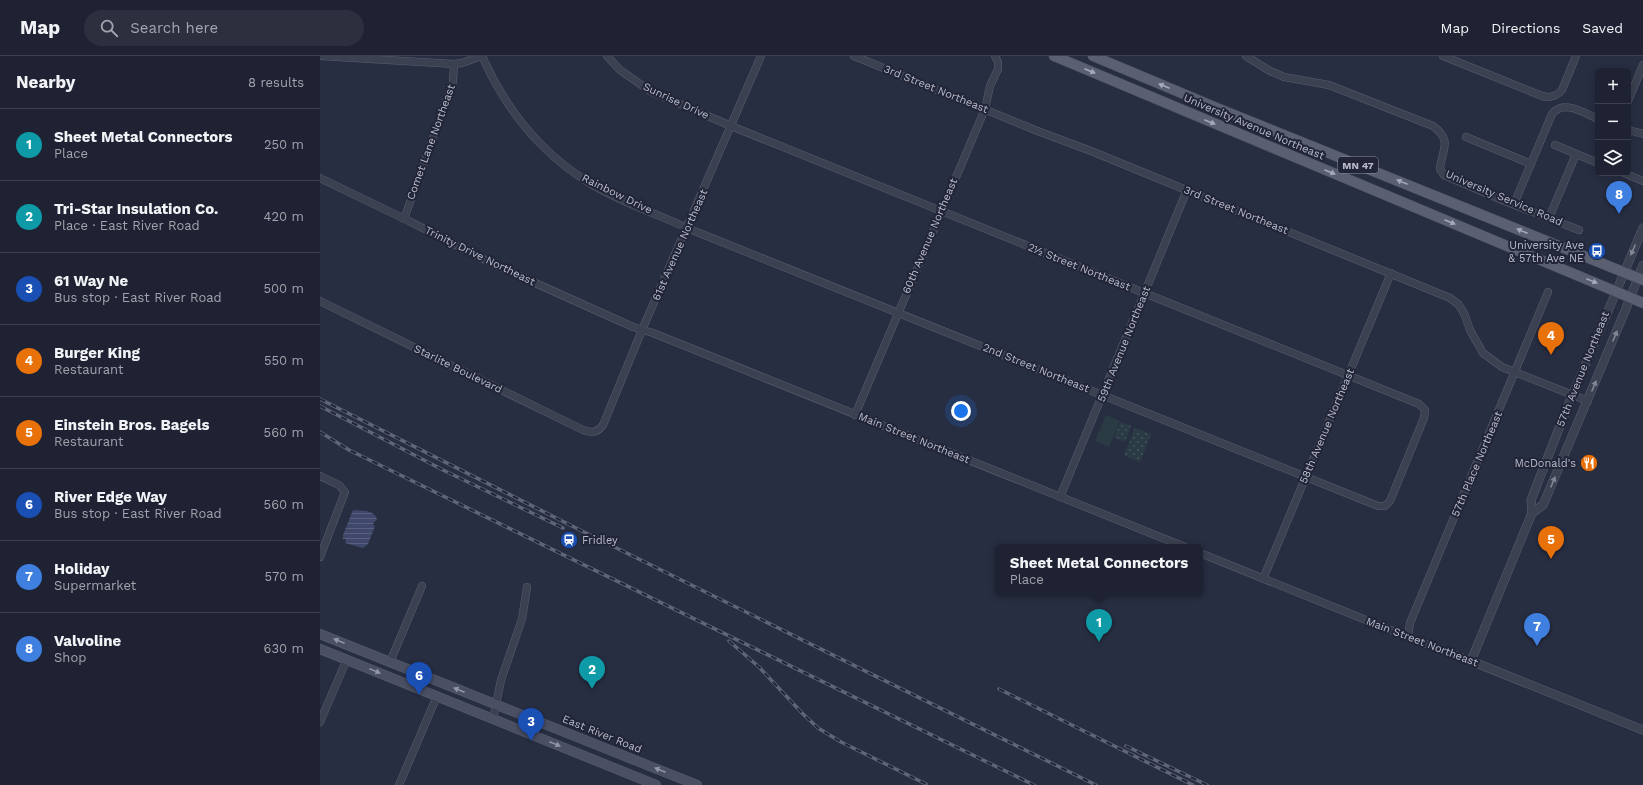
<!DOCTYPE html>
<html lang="en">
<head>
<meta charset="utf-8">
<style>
  body { margin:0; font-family:"Work Sans",sans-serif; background:#2b2f3e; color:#f1f3f6 }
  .controls { position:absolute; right:12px; top:12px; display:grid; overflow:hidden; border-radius:6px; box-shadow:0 2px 10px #0003 }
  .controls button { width:36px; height:36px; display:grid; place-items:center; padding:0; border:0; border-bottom:1px solid #3c3f4d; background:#1e2232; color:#f1f3f6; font:20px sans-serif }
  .you { position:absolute; left:641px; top:355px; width:14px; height:14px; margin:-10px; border:3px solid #fff; border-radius:50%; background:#1a73e8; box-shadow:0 0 0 6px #1a73e833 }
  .badge { display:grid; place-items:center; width:26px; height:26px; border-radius:50%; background:#8c9099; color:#fff; font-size:13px; font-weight:700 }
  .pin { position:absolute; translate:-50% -33px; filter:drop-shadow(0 1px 2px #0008) }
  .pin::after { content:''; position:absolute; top:21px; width:14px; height:12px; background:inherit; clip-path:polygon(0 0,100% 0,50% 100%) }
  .popup { position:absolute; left:675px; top:488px; width:208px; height:52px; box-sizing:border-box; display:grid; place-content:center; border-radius:6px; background:#1e2232; filter:drop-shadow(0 1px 3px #0005); font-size:13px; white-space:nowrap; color:#a1a4ac }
  .popup b { font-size:15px; color:#f1f3f6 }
  .popup::after { content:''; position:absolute; left:50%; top:100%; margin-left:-8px; border:8px solid transparent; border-top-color:#1e2232 }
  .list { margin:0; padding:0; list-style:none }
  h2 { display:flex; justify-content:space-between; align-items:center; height:52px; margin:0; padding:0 16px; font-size:17px }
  h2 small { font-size:13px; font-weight:400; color:#a1a4ac }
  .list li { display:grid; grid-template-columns:26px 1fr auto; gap:12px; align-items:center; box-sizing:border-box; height:72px; padding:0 16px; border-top:1px solid #3c3f4d }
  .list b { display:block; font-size:15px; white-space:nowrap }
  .list p { margin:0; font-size:13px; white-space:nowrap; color:#a1a4ac }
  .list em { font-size:13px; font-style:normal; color:#a1a4ac }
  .icon { flex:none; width:22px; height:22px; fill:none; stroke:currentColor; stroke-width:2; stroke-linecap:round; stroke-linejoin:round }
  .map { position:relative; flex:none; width:1323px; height:729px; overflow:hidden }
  header { display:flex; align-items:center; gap:24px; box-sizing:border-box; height:56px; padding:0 20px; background:#1e2232; border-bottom:1px solid #3c3f4d }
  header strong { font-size:19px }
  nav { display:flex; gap:22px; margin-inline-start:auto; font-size:14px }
  .search { width:280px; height:36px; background:#2b2f3e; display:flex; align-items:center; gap:10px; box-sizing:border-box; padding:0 14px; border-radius:22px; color:#a1a4ac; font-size:15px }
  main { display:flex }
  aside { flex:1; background:#1e2232 }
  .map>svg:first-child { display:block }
</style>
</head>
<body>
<header>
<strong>Map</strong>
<div class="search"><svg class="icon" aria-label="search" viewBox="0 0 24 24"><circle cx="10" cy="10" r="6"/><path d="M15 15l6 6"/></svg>Search here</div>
<nav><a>Map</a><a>Directions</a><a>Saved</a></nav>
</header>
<main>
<aside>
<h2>Nearby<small>8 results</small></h2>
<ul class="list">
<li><span class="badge" style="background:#0f9aa8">1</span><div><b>Sheet Metal Connectors</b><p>Place</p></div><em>250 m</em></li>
<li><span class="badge" style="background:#0f9aa8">2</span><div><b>Tri-Star Insulation Co.</b><p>Place · East River Road</p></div><em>420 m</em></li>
<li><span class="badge" style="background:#1a4fb4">3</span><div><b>61 Way Ne</b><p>Bus stop · East River Road</p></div><em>500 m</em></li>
<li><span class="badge" style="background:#e8710a">4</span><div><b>Burger King</b><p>Restaurant</p></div><em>550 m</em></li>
<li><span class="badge" style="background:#e8710a">5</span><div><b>Einstein Bros. Bagels</b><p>Restaurant</p></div><em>560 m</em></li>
<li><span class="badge" style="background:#1a4fb4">6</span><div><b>River Edge Way</b><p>Bus stop · East River Road</p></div><em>560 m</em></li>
<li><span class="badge" style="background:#3f7fe0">7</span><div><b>Holiday</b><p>Supermarket</p></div><em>570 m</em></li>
<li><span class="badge" style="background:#3f7fe0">8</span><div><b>Valvoline</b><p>Shop</p></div><em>630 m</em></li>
</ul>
</aside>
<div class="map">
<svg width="1323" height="729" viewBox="0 0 1323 729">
  <defs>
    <pattern id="green-dots" width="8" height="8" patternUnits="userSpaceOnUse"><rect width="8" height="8" fill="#2a3b43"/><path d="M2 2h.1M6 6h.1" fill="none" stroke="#47555d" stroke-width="1.8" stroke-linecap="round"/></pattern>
    <pattern id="water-rules" width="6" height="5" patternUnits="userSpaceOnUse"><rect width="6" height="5" fill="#3f486a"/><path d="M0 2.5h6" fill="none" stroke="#59607e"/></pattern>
  </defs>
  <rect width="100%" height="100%" fill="#282e42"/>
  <g fill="url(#green-dots)">
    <polygon points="801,366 811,370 805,386 794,381"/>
    <polygon points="815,372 831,378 820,406 804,399"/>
  </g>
  <polygon fill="#2a3b43" points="786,359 800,365 789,391 775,385"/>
  <path fill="url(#water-rules)" d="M33,454C41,455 55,453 57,464L54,466L53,469L55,470L48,488L43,492L25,487L26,483H23V479Z"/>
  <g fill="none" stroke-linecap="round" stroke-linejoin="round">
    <defs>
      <g id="minor">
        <polyline points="0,0 134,8 142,7 162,0"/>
        <path d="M162,0C185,52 220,96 268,126C298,145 335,157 367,172L1058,450H1065L1070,445L1104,362L1105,354L1099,348L411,70L330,35L300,14L287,0"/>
        <polyline points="534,0 715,74 771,95 1130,242 1138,248 1144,257 1150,274 1163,297 1182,311 1268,345"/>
        <path d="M926,0L950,15L964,21L1009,29L1113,70C1133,85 1122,93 1120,113L1124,119L1182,144L1259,174"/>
        <path d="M1123,0L1222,40C1230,42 1236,41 1242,34L1256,0"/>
        <polyline points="1308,45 1323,9"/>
        <polyline points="1308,74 1323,78"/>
        <polyline points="1146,81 1211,108"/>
        <polyline points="1235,89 1278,107"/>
        <polyline points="1304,117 1323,125"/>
        <polyline points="0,122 89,165 173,208 313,271 333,277 865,491"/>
        <path d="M1194,148L1232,58C1244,43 1264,57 1278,63"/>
        <polyline points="1229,162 1256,98"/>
        <polyline points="84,163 133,26 134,8"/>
        <path d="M0,245L263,374C272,377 277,377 283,369L322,274L441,0"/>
        <polyline points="535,359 665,53 670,30 678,13 678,6 675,0"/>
        <polyline points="0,420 19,429 25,436 0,501"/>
        <polyline points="740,441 867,134"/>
        <polyline points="880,497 1088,581 1151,605"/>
        <polyline points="943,523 1071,217"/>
        <polyline points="1088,581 1090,567 1228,236"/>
        <polyline points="70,606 102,530"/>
        <polyline points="173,663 181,624 202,563 207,531"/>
        <polyline points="0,666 27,603"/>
        <polyline points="79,729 117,640"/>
      </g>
      <g id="tertiary">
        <polyline points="1323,172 1247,352 1211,444 1212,457 1151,605 1323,674"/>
        <polyline points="1212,457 1223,449 1305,255 1323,209"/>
      </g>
      <g id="secondary">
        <polyline points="0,578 377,729"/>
        <polyline points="0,593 336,729"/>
      </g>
      <g id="primary">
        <polyline points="734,0 1323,247"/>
        <polyline points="773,0 897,52 1323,224"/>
      </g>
    </defs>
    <use href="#minor" stroke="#5a5e6f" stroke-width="8"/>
    <use href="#tertiary" stroke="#5a5e6f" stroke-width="9"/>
    <use href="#secondary" stroke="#5a5e6f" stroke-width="10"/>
    <use href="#primary" stroke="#46495b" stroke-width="11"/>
    <use href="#minor" stroke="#3c4151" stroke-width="7"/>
    <use href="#tertiary" stroke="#3c4151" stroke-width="8"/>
    <use href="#secondary" stroke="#4a4f64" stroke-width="9"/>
    <use href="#primary" stroke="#5a5f71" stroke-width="10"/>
    <defs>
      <g id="rail">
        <polyline points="0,343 256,472 776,729"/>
        <polyline points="0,350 123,414 243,472"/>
        <polyline points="0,376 29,394 72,415 714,729"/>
        <polyline points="409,585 439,611 483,658 498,672 521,686 606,728"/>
        <polyline points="679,633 873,729"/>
        <polyline points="806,690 887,729"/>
      </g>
    </defs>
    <use href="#rail" stroke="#5f6478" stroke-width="3.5"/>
    <use href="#rail" stroke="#212537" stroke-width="2" stroke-dasharray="6" stroke-linecap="butt"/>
  </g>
  <defs><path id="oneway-solid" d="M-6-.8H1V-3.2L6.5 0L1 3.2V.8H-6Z"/></defs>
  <g fill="#a6a9b9">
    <use href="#oneway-solid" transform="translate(770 15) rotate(23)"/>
    <use href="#oneway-solid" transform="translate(844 30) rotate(-157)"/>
    <use href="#oneway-solid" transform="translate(890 66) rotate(23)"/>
    <use href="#oneway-solid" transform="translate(1010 116) rotate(23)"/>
    <use href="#oneway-solid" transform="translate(1082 126) rotate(-158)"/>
    <use href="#oneway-solid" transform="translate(1130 166) rotate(23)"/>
    <use href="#oneway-solid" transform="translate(1202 175) rotate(-158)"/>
    <use href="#oneway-solid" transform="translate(1272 225) rotate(22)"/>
  </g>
  <g fill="#818594">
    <use href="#oneway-solid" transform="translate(1313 194) rotate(114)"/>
    <use href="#oneway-solid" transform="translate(1295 280) rotate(-67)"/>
    <use href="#oneway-solid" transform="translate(1274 330) rotate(-67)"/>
    <use href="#oneway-solid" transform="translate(1233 426) rotate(-67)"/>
  </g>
  <g fill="#9296a7">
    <use href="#oneway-solid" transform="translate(19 585) rotate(-158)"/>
    <use href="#oneway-solid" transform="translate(55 615) rotate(22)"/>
    <use href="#oneway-solid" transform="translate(139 634) rotate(-158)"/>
    <use href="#oneway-solid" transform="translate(235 688) rotate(22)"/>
    <use href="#oneway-solid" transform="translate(340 714) rotate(-158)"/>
  </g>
  <defs>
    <symbol id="bus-disc" viewBox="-11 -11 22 22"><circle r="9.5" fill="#1a4fb4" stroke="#212537"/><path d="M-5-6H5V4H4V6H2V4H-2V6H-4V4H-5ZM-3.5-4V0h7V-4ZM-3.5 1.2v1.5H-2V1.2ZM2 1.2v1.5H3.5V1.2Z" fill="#fff"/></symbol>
    <symbol id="restaurant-disc" viewBox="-11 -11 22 22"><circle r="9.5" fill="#e8710a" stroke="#212537"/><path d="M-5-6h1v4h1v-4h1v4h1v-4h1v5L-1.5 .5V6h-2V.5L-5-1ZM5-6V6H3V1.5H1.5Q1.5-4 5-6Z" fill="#fff"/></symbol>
    <symbol id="station-disc" viewBox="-11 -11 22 22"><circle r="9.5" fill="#1a4fb4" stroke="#212537"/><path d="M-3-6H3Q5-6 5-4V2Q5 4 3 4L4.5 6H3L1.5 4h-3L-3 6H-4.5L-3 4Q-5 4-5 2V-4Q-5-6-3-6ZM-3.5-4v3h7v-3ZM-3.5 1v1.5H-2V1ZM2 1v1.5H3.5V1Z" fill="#fff"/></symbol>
  </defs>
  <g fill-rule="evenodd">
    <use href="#bus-disc" x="1267" y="185" width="20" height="20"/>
    <use href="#restaurant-disc" x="1259" y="397" width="20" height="20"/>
    <use href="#station-disc" x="239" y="474" width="20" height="20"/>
  </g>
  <g text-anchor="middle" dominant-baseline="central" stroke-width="4" stroke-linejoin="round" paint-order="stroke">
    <rect fill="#212537" stroke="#8b8f9f" stroke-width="1" x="1018" y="101" width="40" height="16" rx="3"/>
    <g font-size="10" font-weight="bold" fill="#b9bccb">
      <text x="1038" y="109">MN 47</text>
    </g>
    <g font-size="11" fill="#b9bccb" stroke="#212537">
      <text transform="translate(616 33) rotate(22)">3rd Street Northeast</text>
      <text transform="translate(356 45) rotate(25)">Sunrise Drive</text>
      <text transform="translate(934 71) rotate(23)">University Avenue Northeast</text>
      <text transform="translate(111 86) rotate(-70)">Comet Lane Northeast</text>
      <text transform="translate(297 138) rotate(26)">Rainbow Drive</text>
      <text transform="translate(1184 142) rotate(23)">University Service Road</text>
      <text transform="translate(916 154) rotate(22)">3rd Street Northeast</text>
      <text transform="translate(610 180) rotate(-67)">60th Avenue Northeast</text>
      <text transform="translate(360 189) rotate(-66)">61st Avenue Northeast</text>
      <text transform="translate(160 200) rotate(26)">Trinity Drive Northeast</text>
      <text transform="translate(759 211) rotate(22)">2½ Street Northeast</text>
      <text transform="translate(804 288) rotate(-68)">59th Avenue Northeast</text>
      <text transform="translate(716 312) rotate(22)">2nd Street Northeast</text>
      <text transform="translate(138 313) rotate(26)">Starlite Boulevard</text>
      <text transform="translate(1263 313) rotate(-68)">57th Avenue Northeast</text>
      <text transform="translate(1007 370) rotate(-67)">58th Avenue Northeast</text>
      <text transform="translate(594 382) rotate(22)">Main Street Northeast</text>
      <text transform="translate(1157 408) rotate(-67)">57th Place Northeast</text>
      <text transform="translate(1102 586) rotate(21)">Main Street Northeast</text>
      <text transform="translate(282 678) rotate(22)">East River Road</text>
    </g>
    <g font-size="11" fill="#b9bccb" stroke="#212537" text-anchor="end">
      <text x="1264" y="189">University Ave<tspan x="1264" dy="13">&amp; 57th Ave NE</tspan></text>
      <text x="1256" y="407">McDonald's</text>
      <text x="262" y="484" text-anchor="start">Fridley</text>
    </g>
  </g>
</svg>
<div class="controls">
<button>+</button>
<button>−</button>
<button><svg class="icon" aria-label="layers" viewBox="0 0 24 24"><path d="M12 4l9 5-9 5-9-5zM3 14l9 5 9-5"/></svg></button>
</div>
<div class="you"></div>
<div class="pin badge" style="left:779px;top:586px;background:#0f9aa8">1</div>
<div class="popup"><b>Sheet Metal Connectors</b>Place</div>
<div class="pin badge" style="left:272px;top:633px;background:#0f9aa8">2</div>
<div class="pin badge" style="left:211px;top:685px;background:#1a4fb4">3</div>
<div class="pin badge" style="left:1231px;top:299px;background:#e8710a">4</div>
<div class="pin badge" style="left:1231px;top:503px;background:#e8710a">5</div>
<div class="pin badge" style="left:99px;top:639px;background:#1a4fb4">6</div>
<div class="pin badge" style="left:1217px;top:590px;background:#3f7fe0">7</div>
<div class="pin badge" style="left:1299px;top:158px;background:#3f7fe0">8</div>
</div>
</main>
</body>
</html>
